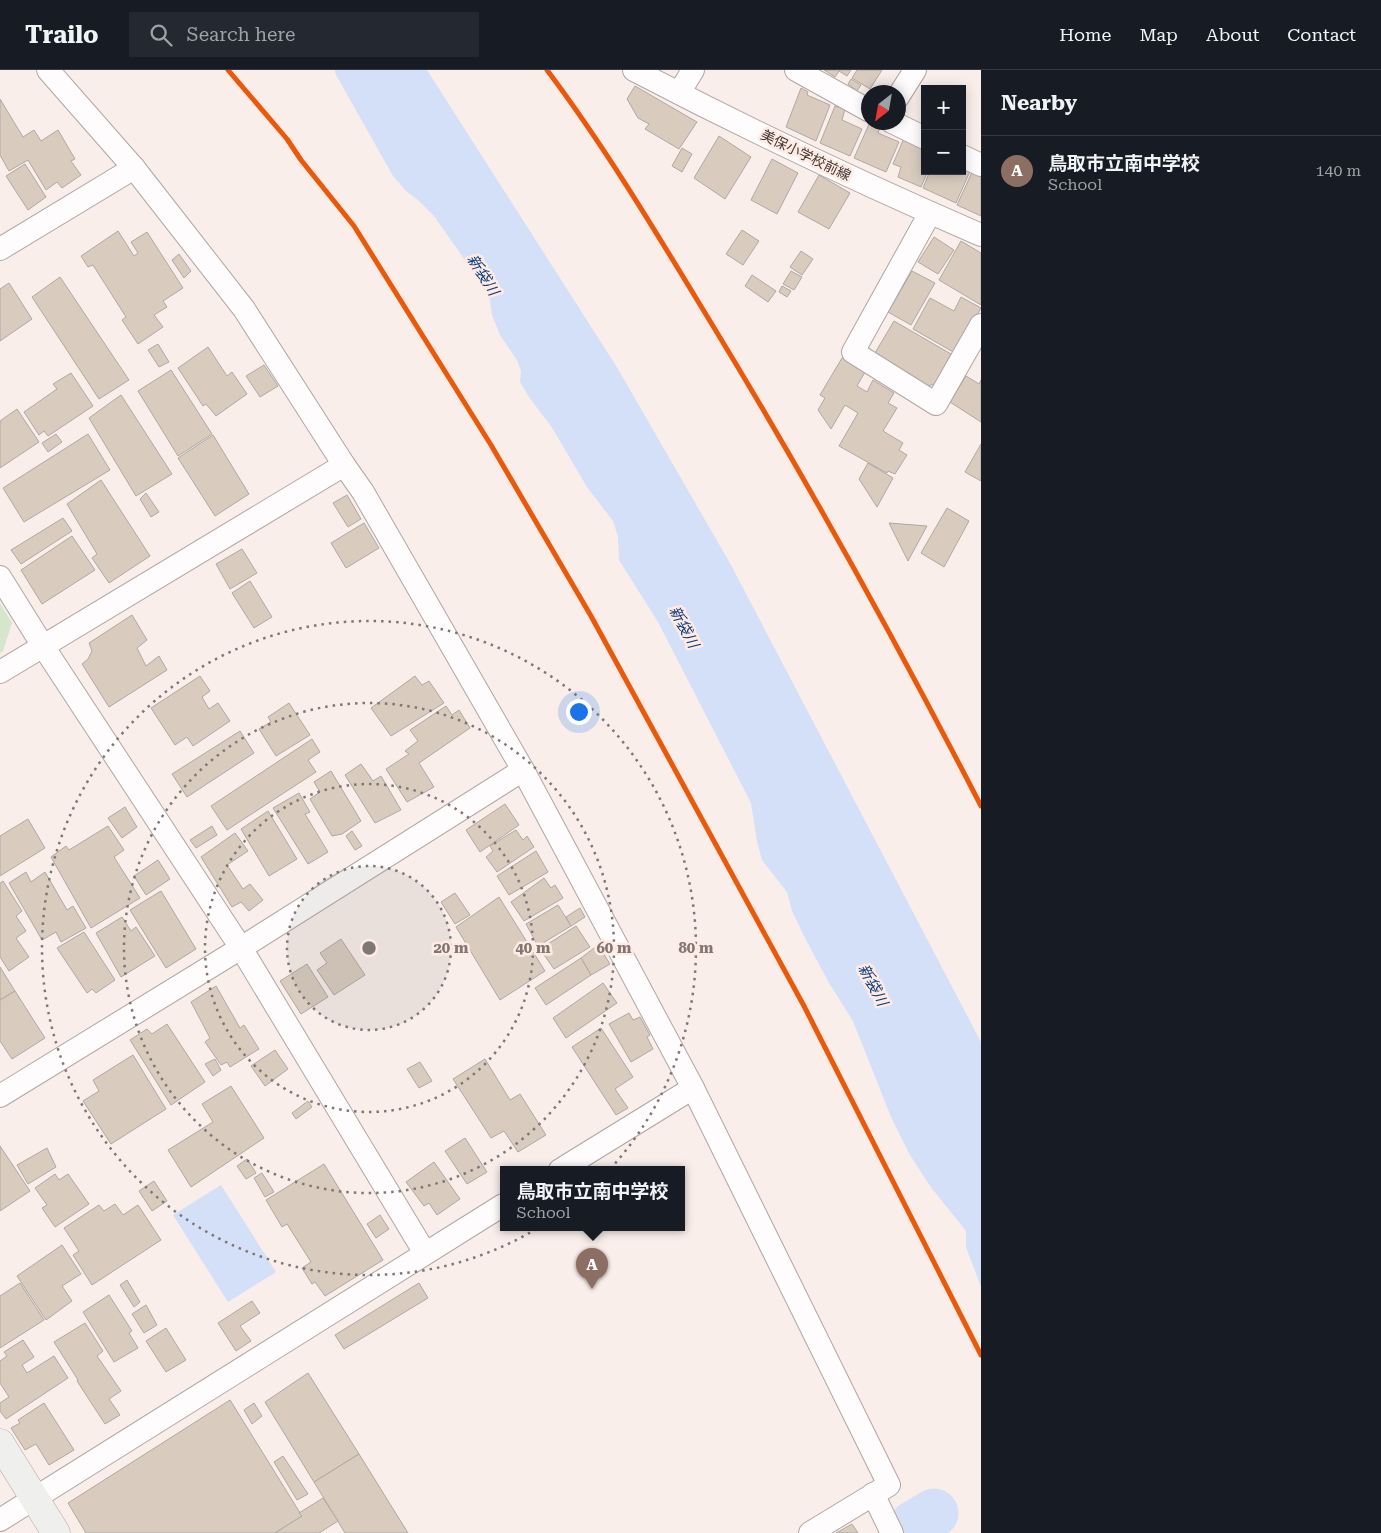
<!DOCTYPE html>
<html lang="en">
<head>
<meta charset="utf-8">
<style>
  body { margin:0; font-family:"Roboto Serif","Noto Sans JP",serif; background:#242831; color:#f1f3f6 }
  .controls { position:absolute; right:15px; top:15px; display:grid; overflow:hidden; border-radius:0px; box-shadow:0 2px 12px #0003 }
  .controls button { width:45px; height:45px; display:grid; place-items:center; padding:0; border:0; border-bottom:1px solid #363941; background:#171b24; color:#f1f3f6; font:25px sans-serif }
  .compass { position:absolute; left:861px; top:15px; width:45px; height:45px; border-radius:50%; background:#171b24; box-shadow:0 2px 12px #0003; rotate:211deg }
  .you { position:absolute; left:578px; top:641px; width:18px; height:18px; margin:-12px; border:4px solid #fff; border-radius:50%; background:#1a73e8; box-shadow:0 0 0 8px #1a73e833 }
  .badge { display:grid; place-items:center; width:32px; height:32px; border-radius:50%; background:#0b8043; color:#fff; font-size:16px; font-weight:700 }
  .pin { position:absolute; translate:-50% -41px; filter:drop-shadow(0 1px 2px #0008) }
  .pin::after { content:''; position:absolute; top:26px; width:18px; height:15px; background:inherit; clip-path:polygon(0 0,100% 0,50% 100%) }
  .popup { position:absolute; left:500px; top:1096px; width:185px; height:65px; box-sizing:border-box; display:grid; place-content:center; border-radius:0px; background:#171b24; filter:drop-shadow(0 1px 4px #0005); font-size:16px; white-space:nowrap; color:#9ea1a6 }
  .popup b { font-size:19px; color:#f1f3f6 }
  .popup::after { content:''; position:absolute; left:50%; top:100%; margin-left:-10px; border:10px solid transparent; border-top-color:#171b24 }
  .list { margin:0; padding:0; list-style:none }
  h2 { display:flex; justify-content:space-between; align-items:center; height:65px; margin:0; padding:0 20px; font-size:21px }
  h2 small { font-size:16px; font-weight:400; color:#9ea1a6 }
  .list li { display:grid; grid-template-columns:32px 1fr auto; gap:15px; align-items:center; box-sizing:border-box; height:70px; padding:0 20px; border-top:1px solid #363941 }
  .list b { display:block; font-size:19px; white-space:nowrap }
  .list p { margin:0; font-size:16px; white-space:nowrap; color:#9ea1a6 }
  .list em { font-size:16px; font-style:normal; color:#9ea1a6 }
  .icon { flex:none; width:28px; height:28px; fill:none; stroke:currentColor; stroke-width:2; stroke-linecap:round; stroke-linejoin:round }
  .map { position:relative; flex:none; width:981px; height:1463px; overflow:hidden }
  header { display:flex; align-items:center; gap:30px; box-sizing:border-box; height:70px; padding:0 25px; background:#171b24; border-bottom:1px solid #363941 }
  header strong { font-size:24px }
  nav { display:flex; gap:28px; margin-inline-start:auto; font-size:18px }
  .search { width:350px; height:45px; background:#242831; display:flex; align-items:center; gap:12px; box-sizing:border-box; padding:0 18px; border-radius:0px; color:#9ea1a6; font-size:19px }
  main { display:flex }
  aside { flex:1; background:#171b24 }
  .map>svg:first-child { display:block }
</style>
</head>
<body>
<header>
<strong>Trailo</strong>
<div class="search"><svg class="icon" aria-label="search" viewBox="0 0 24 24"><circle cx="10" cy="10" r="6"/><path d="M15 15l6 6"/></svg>Search here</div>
<nav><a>Home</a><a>Map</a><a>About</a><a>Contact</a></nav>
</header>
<main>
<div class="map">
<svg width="981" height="1463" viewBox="0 0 981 1463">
  <rect width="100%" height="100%" fill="#f9eeea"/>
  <polygon fill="#d5e6cc" points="0,533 12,553 3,581 0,583"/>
  <g fill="#d3e0f7">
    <polygon points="335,0 427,0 618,299 731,495 981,972 981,1217 966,1177 966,1161 930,1116 910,1085 891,1047 853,951 829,913 804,866 792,841 787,822 762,790 757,771 751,733 658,552 619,490 618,467 613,451 587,417 551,356 531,330 520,312 521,301 517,290 500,265 492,245 490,230 481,213 434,146 417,129 407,122 393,106 335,3"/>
    <polygon points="221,1115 276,1202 228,1232 173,1145"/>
  </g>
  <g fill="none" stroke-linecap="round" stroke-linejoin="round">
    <polyline stroke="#d3e0f7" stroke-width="49" points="917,1463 914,1455 934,1443"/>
  </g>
  <g fill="#d9ccbf" stroke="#afa8a4">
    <polygon points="824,0 851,0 847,6 839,1 835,7"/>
    <polygon points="857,0 882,0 870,19 852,8"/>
    <polygon points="851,9 861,15 857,21 848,14"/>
    <polygon points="635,16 697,52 679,79 645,59 649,54 638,48 627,29"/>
    <polygon points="801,18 808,22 807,25 830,35 816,71 786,57"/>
    <polygon points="0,29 23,67 34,60 41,71 58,60 75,89 71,91 81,105 62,118 57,112 46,120 28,90 9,101 0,85"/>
    <polygon points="835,36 845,39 842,50 862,59 850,86 820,73"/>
    <polygon points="870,52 880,57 878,63 899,72 886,102 854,88"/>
    <polygon points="719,66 751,87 725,129 694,108"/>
    <polygon points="904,68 925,78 925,101 928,101 921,117 898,107 901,97 893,94"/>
    <polygon points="682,78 692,84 682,102 672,96"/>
    <polygon points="772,89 798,103 777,144 751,130"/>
    <polygon points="25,94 46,127 28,140 6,106"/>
    <polygon points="962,95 971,99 956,133 923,118 930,101 962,101"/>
    <polygon points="973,100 981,103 981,146 957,135"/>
    <polygon points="819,105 850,123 829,159 798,142"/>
    <polygon points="742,160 759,171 743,195 726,184"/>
    <polygon points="118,161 134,186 138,183 131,172 147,162 183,218 163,231 167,237 154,245 163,257 138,274 122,250 126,247 93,195 88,197 81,186"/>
    <polygon points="934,167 954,180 938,204 918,192"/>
    <polygon points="961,171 981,183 981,235 939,210"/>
    <polygon points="801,181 813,189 802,205 790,197"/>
    <polygon points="179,184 191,201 184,208 172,190"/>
    <polygon points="791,201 802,207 794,220 783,214"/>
    <polygon points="912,201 935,213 911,255 888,242"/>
    <polygon points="752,205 776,221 768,232 745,216"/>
    <polygon points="60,207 129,310 99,329 32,227"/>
    <polygon points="9,213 32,249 0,271 0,219"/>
    <polygon points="782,216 791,221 787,227 779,222"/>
    <polygon points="961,227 981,238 955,283 913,259 930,228 954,241"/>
    <polygon points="894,251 951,284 935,314 923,317 875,283"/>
    <polygon points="158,274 169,292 159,297 148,280"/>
    <polygon points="208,277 227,306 232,302 247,324 216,346 206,334 203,336 178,298"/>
    <polygon points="842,288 865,302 857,316 867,322 873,310 894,323 888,333 897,338 883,361 903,373 899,380 907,385 895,404 888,401 887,403 839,376 858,343 845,335 831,359 818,340 825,328 820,325"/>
    <polygon points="264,295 278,316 260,327 246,306"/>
    <polygon points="171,300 212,364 178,386 138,321"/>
    <polygon points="71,303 93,336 48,366 44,361 39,365 24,342 57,319 53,314"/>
    <polygon points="966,306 979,314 981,310 981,352 950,332"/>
    <polygon points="121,325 172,404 136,426 89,348"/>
    <polygon points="17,339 39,372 0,398 0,351"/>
    <polygon points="56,364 62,372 48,382 42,373"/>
    <polygon points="88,364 110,400 24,452 3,418"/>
    <polygon points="213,365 249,424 215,446 178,388"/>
    <polygon points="981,374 981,411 965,402"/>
    <polygon points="868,393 893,408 877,437 859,409"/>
    <polygon points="101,410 150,486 109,513 92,488 97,484 67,434"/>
    <polygon points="146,423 159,442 151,447 140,429"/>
    <polygon points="347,425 361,449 348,457 333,433"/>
    <polygon points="947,438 969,451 944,497 921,483"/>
    <polygon points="63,448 72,461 21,494 11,480"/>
    <polygon points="364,453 379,478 346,498 331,473"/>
    <polygon points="889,453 927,456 908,491"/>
    <polygon points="72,466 95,500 42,534 21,500"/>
    <polygon points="242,479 257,503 230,519 216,494"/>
    <polygon points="250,511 272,547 254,558 232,523"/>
    <polygon points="132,545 147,570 137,578 146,596 159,586 167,600 109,637 82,594 88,589 92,581 89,573"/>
    <polygon points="200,606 210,621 202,627 209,639 218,633 230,651 193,676 187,667 175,675 151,638"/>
    <polygon points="415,606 422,615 429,611 444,633 391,666 371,638"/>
    <polygon points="289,633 310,665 276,686 259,659 271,652 268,647"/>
    <polygon points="446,636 452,645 459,640 470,658 419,693 434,717 407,732 386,699 409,684 405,681 418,671 410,660"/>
    <polygon points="240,661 254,683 187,727 172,704"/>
    <polygon points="312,669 320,682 308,690 316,702 227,760 211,736"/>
    <polygon points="361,694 373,711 381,706 401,740 375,753 345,705"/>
    <polygon points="331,701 361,751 342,764 332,766 310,729 320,722 314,712"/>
    <polygon points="299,723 310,742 305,744 328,782 308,794 273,738"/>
    <polygon points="505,734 519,755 480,782 466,760"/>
    <polygon points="125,737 137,757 122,768 108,748"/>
    <polygon points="268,741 297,789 269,806 241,759"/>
    <polygon points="28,749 45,778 0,806 0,766"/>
    <polygon points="108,756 124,780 114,787 140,828 91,858 51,787 66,776 69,780"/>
    <polygon points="212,756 217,765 196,778 190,770"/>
    <polygon points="516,760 523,770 527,766 534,777 497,802 486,787 493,781 490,776"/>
    <polygon points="352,761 362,776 355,780 346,766"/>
    <polygon points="235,763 248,781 227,795 243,819 250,814 263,830 249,841 241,832 232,837 201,787"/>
    <polygon points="536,781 548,802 509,825 497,806"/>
    <polygon points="158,790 170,809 146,825 134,806"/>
    <polygon points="26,802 31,812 45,802 67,840 73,836 86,858 61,872 56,862 42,870 9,813"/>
    <polygon points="544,808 551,818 555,815 563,828 524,851 511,832"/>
    <polygon points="3,811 22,841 16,846 26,861 16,868 29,887 9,901 0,887 0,813"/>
    <polygon points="161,821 196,879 166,898 130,840"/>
    <polygon points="455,823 470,845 455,854 441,832"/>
    <polygon points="499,827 545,901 500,930 456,857"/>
    <polygon points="558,835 571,856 538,876 526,854"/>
    <polygon points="580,838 585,847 571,856 566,847"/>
    <polygon points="122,847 131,861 136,857 155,886 121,907 96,863"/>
    <polygon points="576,856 590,877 554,899 540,879"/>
    <polygon points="84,862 115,910 96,923 92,919 87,923 57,878"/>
    <polygon points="341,869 365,905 334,925 317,900 327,893 320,883"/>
    <polygon points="598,875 610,894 591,905 581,888"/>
    <polygon points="581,888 591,905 546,935 535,918"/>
    <polygon points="307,894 328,927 301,944 280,911"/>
    <polygon points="0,897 15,921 0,930"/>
    <polygon points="603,913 617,933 566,968 553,948"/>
    <polygon points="216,916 240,958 244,955 259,979 230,997 227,992 221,995 205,972 210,968 191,932"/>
    <polygon points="15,921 45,968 12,989 0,971 0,930"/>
    <polygon points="629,943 633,950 640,947 650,965 647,967 653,979 631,992 609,954"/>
    <polygon points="167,954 205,1012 171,1035 130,970 147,959 152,964"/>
    <polygon points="601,958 633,1007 615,1019 628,1038 616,1045 572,977"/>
    <polygon points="275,980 288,999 265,1016 251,996"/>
    <polygon points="133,985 166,1039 111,1074 83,1031 99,1021 93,1010"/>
    <polygon points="215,989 221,1000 213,1006 205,994"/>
    <polygon points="485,989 510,1030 520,1024 546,1065 518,1082 504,1061 491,1068 453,1009"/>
    <polygon points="420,992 432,1011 419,1018 407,999"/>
    <polygon points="231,1016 264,1068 191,1117 168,1080 213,1052 202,1034"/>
    <polygon points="308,1031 312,1037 296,1049 292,1043"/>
    <polygon points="465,1068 487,1102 467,1114 445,1081"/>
    <polygon points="0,1076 30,1121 0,1141"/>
    <polygon points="47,1078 56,1097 28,1114 17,1095"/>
    <polygon points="247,1089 256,1103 246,1109 237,1096"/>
    <polygon points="434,1092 460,1129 437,1145 429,1133 424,1136 406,1112"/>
    <polygon points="324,1094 383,1190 325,1226 315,1212 312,1214 302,1198 311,1192 287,1154 282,1157 266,1130"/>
    <polygon points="262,1103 274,1122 265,1127 254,1108"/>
    <polygon points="55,1104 59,1110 68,1104 89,1134 55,1157 42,1138 47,1135 35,1118"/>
    <polygon points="154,1111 167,1131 152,1141 139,1121"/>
    <polygon points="115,1134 123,1145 138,1135 161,1170 92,1215 73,1185 79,1181 64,1158 99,1135 104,1141"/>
    <polygon points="380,1145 389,1159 376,1168 367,1154"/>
    <polygon points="62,1175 81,1204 62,1216 72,1231 46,1250 17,1206"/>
    <polygon points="127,1210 140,1232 134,1237 120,1215"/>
    <polygon points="20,1213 44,1250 0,1278 0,1226"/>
    <polygon points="419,1213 428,1228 344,1279 335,1265"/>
    <polygon points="109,1225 132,1261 129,1263 138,1278 114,1292 83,1242"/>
    <polygon points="252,1231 260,1243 240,1256 251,1271 236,1281 218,1253"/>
    <polygon points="146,1235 157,1255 144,1263 132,1244"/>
    <polygon points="85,1253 103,1281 97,1286 121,1321 109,1329 120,1345 105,1354 77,1311 78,1310 54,1272"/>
    <polygon points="166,1258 186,1290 166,1302 146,1271"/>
    <polygon points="23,1270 34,1287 22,1295 27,1303 54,1286 68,1308 6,1349 0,1341 0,1333 9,1327 0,1313 0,1291 7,1286 4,1282"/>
    <polygon points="308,1303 359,1384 314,1412 265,1332"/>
    <polygon points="230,1330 302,1446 275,1463 86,1463 68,1433"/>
    <polygon points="44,1333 74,1380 49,1395 36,1374 25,1380 11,1358 20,1353 18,1350"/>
    <polygon points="254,1333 262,1346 252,1354 244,1340"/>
    <polygon points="359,1384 408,1463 345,1463 314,1412"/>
    <polygon points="283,1386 308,1424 297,1430 274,1392"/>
    <polygon points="323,1428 338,1451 319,1463 275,1463 302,1446 299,1443"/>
    <polygon points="852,1454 858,1463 836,1463"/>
  </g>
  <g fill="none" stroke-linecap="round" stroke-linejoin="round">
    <defs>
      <g id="street">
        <polyline points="48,0 134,98 244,239 344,395 363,422 523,700 693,1018 889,1415 810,1463"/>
        <path d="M634,0C747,59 863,114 981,165"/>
        <polyline points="796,0 868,40"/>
        <polyline points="679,23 693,0"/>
        <polyline points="898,27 915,0"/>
        <polyline points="892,52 925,68"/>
        <polyline points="962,86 981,95"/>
        <polyline points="930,143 853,282 936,334 981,255"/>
        <polyline points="0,179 134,98"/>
        <polyline points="0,507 43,576 241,878 425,1183"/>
        <polyline points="0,602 344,395"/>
        <polyline points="0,1026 241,878 523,700"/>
        <polyline points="560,1100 693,1018"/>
        <polyline points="873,1424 892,1463"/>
        <polyline points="0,1450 503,1135"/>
      </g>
      <polyline id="secondary" points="0,1373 56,1463"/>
    </defs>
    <use href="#street" stroke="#afa6a3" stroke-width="24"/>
    <use href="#secondary" stroke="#afa6a3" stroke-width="29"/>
    <use href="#street" stroke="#fefcfc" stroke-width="22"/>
    <use href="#secondary" stroke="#eff0ed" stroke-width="28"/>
    <defs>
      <g id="cycleway">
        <polyline points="228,0 287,69 301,90 354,156 491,375 591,546 804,936 981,1285"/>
        <path d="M547,0C608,81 660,169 713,256C808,412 897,573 981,736"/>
      </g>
    </defs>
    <use href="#cycleway" stroke="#ffebe4" stroke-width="8"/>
    <use href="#cycleway" stroke="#e8590c" stroke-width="5"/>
  </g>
  <circle cx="369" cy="878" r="82" fill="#7f7774" fill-opacity=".12"/>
  <g fill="none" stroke="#7f7774" stroke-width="2.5" stroke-dasharray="2.5 5">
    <circle cx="369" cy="878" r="82"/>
    <circle cx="369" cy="878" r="164"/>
    <circle cx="369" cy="878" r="245"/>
    <circle cx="369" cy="878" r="327"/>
  </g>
  <g text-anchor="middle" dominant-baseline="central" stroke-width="5" stroke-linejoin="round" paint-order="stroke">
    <g font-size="14" fill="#3e3734" stroke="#ffebe4">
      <text transform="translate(806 85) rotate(26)">美保小学校前線</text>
    </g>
    <g font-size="15" font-style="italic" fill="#0a3b7b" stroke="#ffebe4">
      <text transform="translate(483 205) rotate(58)">新袋川</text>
      <text transform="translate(684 557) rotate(62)">新袋川</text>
      <text transform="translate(873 915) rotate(62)">新袋川</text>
    </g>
  </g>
  <circle cx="369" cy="878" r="8" fill="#7f7774" stroke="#ffebe4" stroke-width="2.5"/>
  <g font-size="15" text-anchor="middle" font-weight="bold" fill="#7f7774" stroke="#ffebe4" stroke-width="5" stroke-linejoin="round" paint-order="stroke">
    <text x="451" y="883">20 m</text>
    <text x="533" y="883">40 m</text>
    <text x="614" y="883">60 m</text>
    <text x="696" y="883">80 m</text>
  </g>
</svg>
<div class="controls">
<button>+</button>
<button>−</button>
</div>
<svg class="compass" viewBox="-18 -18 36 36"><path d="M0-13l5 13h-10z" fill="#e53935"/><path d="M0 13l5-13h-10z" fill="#9ea1a6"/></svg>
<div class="you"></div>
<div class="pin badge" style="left:592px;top:1219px;background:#8d6e63">A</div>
<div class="popup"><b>鳥取市立南中学校</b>School</div>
</div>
<aside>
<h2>Nearby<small></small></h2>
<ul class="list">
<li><span class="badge" style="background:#8d6e63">A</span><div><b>鳥取市立南中学校</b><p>School</p></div><em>140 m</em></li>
</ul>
</aside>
</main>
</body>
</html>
